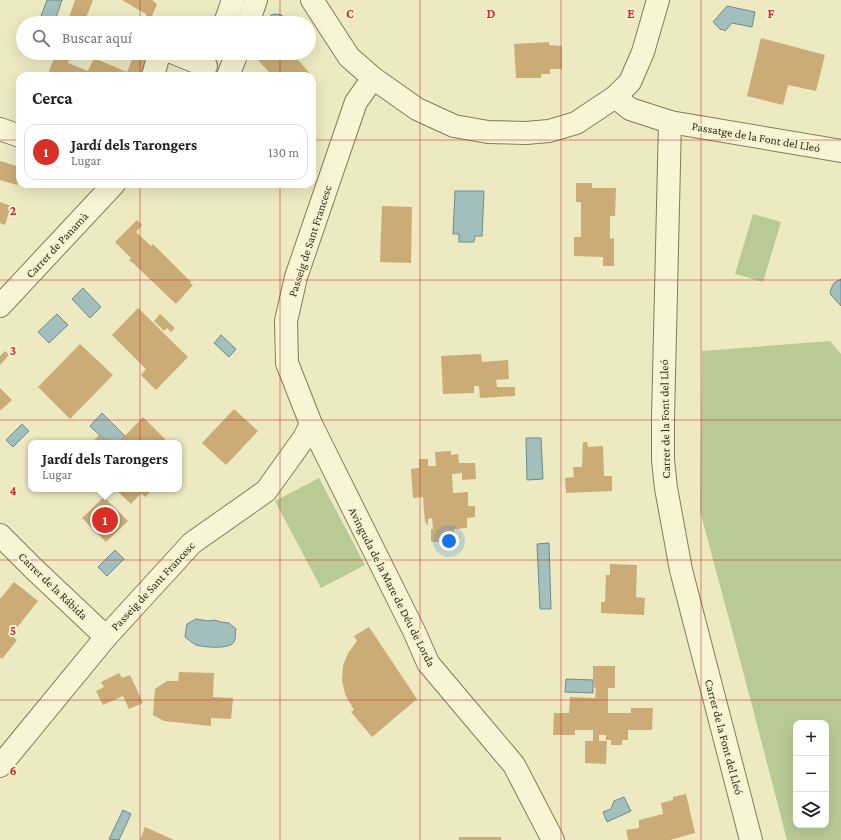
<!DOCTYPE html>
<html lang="es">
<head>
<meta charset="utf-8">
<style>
  body { margin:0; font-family:"Crimson Pro",serif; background:#f6f6f6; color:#202124 }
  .controls { position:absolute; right:12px; bottom:12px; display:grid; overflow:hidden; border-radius:8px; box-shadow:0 4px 16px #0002 }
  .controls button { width:36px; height:36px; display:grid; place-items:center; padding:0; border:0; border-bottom:1px solid #e0e0e0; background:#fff; color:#202124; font:20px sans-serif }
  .you { position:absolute; left:449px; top:541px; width:14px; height:14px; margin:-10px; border:3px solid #fff; border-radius:50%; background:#1a73e8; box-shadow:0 0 0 6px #1a73e833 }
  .badge { display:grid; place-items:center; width:26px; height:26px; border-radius:50%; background:#d93025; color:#fff; font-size:13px; font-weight:700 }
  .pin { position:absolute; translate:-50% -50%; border:2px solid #fff; box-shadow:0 1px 4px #0006 }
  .popup { position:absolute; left:28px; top:440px; width:154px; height:52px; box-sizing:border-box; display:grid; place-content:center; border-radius:8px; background:#fff; filter:drop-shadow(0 1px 3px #0005); font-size:13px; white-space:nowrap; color:#757577 }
  .popup b { font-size:15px; color:#202124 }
  .popup::after { content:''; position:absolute; left:50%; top:100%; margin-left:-8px; border:8px solid transparent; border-top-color:#fff }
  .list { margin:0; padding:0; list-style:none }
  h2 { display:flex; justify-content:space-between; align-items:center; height:52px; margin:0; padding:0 16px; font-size:17px }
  h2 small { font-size:13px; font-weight:400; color:#757577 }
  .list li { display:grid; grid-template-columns:26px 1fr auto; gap:12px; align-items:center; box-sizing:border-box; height:56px; margin:0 8px 8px; padding:0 8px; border:1px solid #e0e0e0; border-radius:12px }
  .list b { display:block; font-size:15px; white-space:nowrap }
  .list p { margin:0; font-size:13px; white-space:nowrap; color:#757577 }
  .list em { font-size:13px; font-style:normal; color:#757577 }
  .icon { flex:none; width:22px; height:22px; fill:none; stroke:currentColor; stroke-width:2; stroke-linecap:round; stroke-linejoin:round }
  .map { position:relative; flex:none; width:841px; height:840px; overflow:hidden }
  .search { position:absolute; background:#fff; box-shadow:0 4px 16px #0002; left:16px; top:16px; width:300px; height:44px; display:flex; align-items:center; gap:10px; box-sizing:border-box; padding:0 14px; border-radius:22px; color:#757577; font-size:15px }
  .panel { position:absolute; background:#fff; box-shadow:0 4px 16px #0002; left:16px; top:72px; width:300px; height:116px; border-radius:12px }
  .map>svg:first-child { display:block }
</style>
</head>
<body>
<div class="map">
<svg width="841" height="840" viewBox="0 0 841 840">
  <rect width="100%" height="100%" fill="#ede9c1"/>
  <g fill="#b9cb95" fill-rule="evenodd">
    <polygon points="753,214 781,222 763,282 735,274"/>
    <path d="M830,341L841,354V840H787L748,690L700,511L702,351ZM796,723H826V825H796Z"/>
    <polygon points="319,478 365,565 321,588 275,501"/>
  </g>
  <g fill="#a3bfbd" stroke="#6b8d8c">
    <polygon points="47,0 62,0 55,21 41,16"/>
    <polygon points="727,6 755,12 752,27 732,23 725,31 722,29 721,30 713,22"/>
    <polygon points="275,14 282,15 284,18 284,23 267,23 271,15"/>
    <polygon points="455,191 484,191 482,236 475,236 474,242 459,242 459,234 453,234"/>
    <polygon points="841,279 841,306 831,295 830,291 834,283"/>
    <polygon points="83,288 101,307 90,318 72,299"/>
    <polygon points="57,314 68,325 49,343 38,332"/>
    <polygon points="221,335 236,349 229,357 214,343"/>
    <polygon points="102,413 125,436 118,443 108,443 90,426"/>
    <polygon points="22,424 29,431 13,447 6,440"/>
    <polygon points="526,438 541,438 543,479 527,480"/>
    <polygon points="549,543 551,609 540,609 537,544"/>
    <polygon points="115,550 124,559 107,576 98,567"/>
    <path d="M196,619L208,621L215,620L221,622L229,623L236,629C235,632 236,639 234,642C229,650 203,647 196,645C192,643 189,640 185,637L187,624Z"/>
    <polygon points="566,679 593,680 593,693 565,692"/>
    <polygon points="624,797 631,811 607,822 603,812 611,809 614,801"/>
    <polygon points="123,810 131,814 119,840 109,839"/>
  </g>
  <g fill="#cbac77">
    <polygon points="75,0 93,0 84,23 67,23"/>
    <polygon points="122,0 152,0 157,4 152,16 163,21 162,23 147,23 146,14"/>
    <polygon points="761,38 825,55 816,91 788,85 783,105 747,96"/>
    <polygon points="549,42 549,45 562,46 562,69 550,69 550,74 541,74 541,78 516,78 514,44"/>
    <polygon points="56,53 73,53 68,63 88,71 94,58 127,72 135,53 151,53 142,76 47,76"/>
    <polygon points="266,53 292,53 312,76 268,76 269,72 258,60"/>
    <polygon points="312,76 316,81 312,91"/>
    <polygon points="0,161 20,167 20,176 17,185 0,180"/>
    <polygon points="576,183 592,183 592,188 616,188 615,216 610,216 610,239 614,238 614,266 603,266 603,257 574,256 574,237 581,237 581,202 576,202"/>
    <polygon points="274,184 284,184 283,187"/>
    <polygon points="0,202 11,206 5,225 0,223"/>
    <polygon points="382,206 412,207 411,263 380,262"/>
    <polygon points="137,220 142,225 136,232 151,246 153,244 191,282 190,283 193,285 176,304 134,264 129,260 131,258 115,242"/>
    <polygon points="138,308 188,357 156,390 141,375 146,369 112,335"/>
    <polygon points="160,314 175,328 171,332 167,328 164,331 154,321"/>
    <polygon points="80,344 113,375 70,419 38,387"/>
    <polygon points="5,351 9,355 0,365 0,356"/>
    <polygon points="481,354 482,362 508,360 509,379 496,380 497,387 515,387 515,396 480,398 479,386 474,386 474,393 443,394 441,356"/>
    <polygon points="0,388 12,400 1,410 0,409"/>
    <polygon points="234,409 258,431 226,465 202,443"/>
    <polygon points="143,417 165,439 161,443 118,443"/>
    <polygon points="99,435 108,443 92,442"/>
    <polygon points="583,442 587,442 588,447 603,446 604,476 612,476 612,491 566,493 565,478 574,477 573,467 582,467"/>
    <polygon points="451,451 451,455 458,454 459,463 475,463 476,479 462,480 462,473 452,474 453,493 468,492 468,506 475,506 475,517 467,518 467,528 454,529 455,540 441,541 441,542 431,542 431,529 433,529 432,518 428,519 428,525 427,525 426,522 425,522 423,497 413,498 411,469 419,468 419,459 428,459 428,466 436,466 435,452"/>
    <polygon points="119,489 153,489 145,497 141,493 131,504 117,491"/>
    <polygon points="104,497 128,521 106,542 82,518"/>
    <polygon points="610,564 637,565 636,597 645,598 644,615 601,613 601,602 605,602 606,575 610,575"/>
    <polygon points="14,582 38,601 11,635 17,640 2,659 0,657 0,599"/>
    <polygon points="369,627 417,699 372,737 351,712 354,710 345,694 342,680 343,666 348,653 357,641 354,636"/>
    <polygon points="593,666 615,666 615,688 608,688 608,713 631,713 631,708 653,708 652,730 628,730 628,740 622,740 622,745 611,745 611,740 606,740 606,735 599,735 599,741 607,741 606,764 585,763 585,741 593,741 593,730 575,730 575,735 553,735 554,713 569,713 570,697 595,698 596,688 593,687"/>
    <polygon points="179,672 214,673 213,697 233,698 231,719 211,718 211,726 164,721 153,715 155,689 167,681 178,681"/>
    <polygon points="119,673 122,678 130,675 143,703 129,709 123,696 103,705 96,691 104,687 101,682"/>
    <polygon points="686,794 695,833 670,840 628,840 626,830 639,828 639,820 663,814 661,803 673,800 673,797"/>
    <polygon points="145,827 174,840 140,840"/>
    <rect x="459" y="837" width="42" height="3"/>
  </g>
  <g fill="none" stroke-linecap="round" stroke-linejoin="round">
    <defs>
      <g id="minor">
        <polyline points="312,0 349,57 373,78 417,109 454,126 488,132 526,133 549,131 576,123 615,97 630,82 643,52 658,0"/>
        <polyline points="225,23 233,0"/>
        <polyline points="248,23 256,0"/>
        <polyline points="174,53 206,66"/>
        <polyline points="153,76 159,54 163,53"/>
        <polyline points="228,76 237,53"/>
        <polyline points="615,97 630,109 670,122 663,418 663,460 666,488 681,570 751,840"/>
        <polyline points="670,122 841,151"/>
        <polyline points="0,129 20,136"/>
        <polyline points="0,306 114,184"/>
        <polyline points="311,424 414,631 428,663 514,765 553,840"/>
        <polyline points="0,535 34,569 106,637"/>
        <polyline points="0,766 106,637 192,543 266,491 304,438 311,424 287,363 286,321 296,277 356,102 373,78"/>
      </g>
    </defs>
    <use href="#minor" stroke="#867b59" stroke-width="24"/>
    <use href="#minor" stroke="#f8f5d4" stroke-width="22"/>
  </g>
  <path fill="none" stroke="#d62828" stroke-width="1" stroke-opacity="0.55" d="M140,0V23M280,0V23M420,0V840M561,0V840M701,0V840M140,53V76M280,53V76M0,140H20M312,140H841M140,184V840M280,184V840M0,280H841M0,420H841M0,560H841M0,700H841"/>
  <g text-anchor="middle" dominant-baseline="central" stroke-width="4" stroke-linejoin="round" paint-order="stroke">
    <g font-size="12" fill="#362e1d" stroke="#f5f2d0">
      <text transform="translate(756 137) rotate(10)">Passatge de la Font del Lleó</text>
      <text transform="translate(310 241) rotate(-72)">Passeig de Sant Francesc</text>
      <text transform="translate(57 245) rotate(-47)">Carrer de Panamà</text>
      <text transform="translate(665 419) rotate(-91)">Carrer de la Font del Lleó</text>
      <text transform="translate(53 586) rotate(44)">Carrer de la Rábida</text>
      <text transform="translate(153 586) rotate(-47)">Passeig de Sant Francesc</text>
      <text transform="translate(392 587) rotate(63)">Avinguda de la Mare de Déu de Lorda</text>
      <text transform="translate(724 737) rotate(75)">Carrer de la Font del Lleó</text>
    </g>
  </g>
  <g font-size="13" text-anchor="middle" font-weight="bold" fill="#d62828" stroke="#f5f2d0" stroke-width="4" stroke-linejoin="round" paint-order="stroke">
    <text x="350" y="18">C</text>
    <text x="491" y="18">D</text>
    <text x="631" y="18">E</text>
    <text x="771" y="18">F</text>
    <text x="13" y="215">2</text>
    <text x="13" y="355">3</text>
    <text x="13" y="495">4</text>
    <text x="13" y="635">5</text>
    <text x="13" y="775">6</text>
  </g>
</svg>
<div class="controls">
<button>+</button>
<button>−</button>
<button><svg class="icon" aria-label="layers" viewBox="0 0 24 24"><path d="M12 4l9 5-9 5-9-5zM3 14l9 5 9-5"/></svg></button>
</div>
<div class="you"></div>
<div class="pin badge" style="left:105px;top:520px">1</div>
<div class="popup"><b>Jardí dels Tarongers</b>Lugar</div>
<div class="search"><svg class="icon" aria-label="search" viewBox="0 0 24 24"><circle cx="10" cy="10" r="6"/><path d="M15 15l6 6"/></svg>Buscar aquí</div>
<section class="panel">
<h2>Cerca<small></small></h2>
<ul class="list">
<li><span class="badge">1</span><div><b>Jardí dels Tarongers</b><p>Lugar</p></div><em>130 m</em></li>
</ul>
</section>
</div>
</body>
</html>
